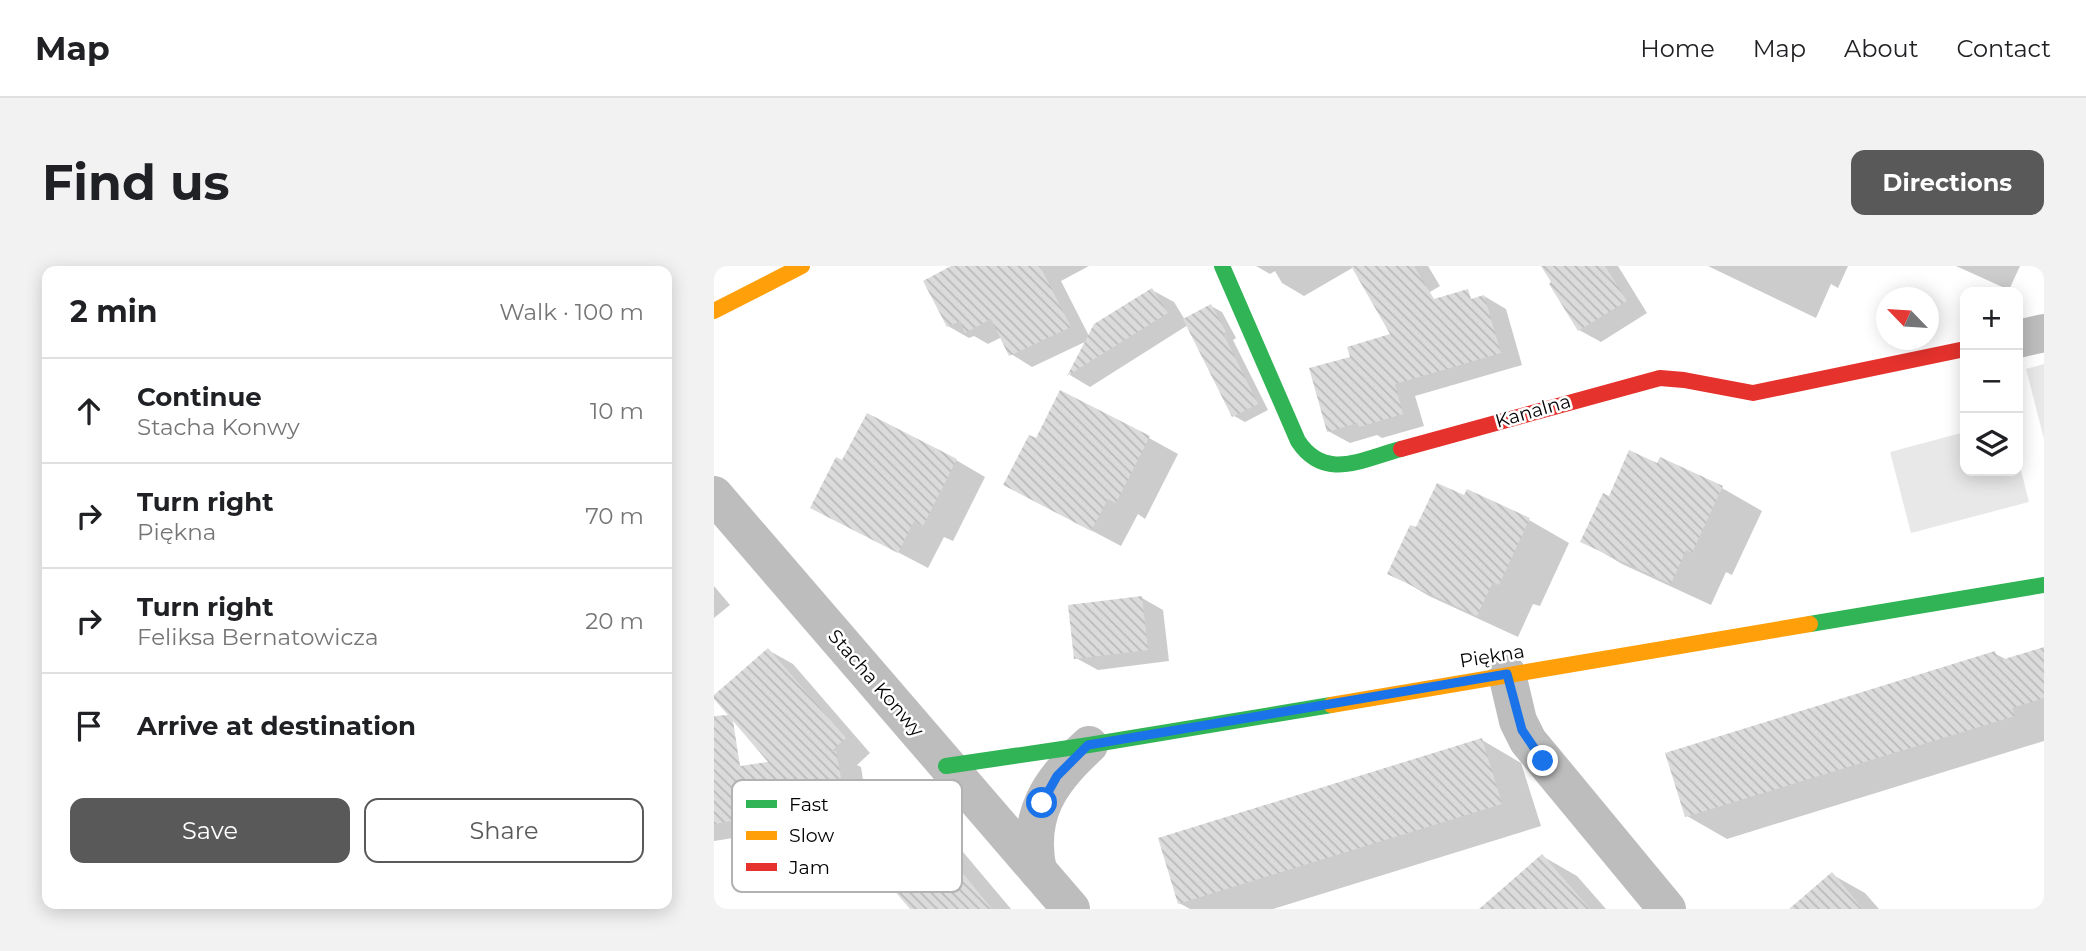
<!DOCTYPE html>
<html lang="en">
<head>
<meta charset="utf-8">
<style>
  body { margin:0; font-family:Montserrat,sans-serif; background:#f2f2f2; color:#202124 }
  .controls { position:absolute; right:21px; top:21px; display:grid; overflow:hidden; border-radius:14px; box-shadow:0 4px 18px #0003 }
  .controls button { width:63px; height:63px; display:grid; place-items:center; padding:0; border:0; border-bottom:2px solid #e0e0e0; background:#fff; color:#202124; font:35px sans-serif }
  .compass { position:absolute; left:1162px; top:21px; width:63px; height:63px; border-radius:50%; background:#fff; box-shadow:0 4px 18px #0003; rotate:295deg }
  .stop { position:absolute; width:21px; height:21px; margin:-16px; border:5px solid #1a73e8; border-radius:50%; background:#fff }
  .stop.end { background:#1a73e8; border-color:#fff; box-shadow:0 2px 7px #0008 }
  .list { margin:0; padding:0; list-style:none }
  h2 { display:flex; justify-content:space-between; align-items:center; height:91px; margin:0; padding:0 28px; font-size:30px }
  h2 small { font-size:23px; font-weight:400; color:#757577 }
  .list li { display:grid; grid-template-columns:46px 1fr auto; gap:21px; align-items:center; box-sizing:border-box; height:105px; padding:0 28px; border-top:2px solid #e0e0e0 }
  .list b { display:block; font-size:26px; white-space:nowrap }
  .list p { margin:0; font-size:23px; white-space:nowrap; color:#757577 }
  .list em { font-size:23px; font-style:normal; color:#757577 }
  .actions { display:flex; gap:14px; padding:21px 28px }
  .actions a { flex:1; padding:16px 0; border:2px solid #595959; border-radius:14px; text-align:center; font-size:24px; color:#595959 }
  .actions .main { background:#595959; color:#fff }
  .icon { flex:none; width:38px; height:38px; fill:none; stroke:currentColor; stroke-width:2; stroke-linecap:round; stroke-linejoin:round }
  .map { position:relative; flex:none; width:1330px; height:643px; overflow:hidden; border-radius:14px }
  header { display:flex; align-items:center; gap:42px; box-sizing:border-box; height:98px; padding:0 35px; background:#fff; border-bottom:2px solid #e0e0e0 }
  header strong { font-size:33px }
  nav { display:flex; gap:38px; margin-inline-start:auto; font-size:24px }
  .intro { display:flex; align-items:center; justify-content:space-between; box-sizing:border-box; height:168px; padding:0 42px }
  h1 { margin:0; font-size:49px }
  .button { padding:18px 32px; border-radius:14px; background:#595959; color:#fff; font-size:24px; font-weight:700 }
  main { display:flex; gap:42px; padding:0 42px }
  aside { flex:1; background:#fff; border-radius:14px; box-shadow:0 4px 18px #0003 }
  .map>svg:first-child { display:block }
</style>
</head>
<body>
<header>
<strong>Map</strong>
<nav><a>Home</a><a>Map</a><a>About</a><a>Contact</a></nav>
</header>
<div class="intro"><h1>Find us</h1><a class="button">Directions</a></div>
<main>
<aside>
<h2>2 min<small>Walk · 100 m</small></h2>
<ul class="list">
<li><svg class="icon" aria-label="ahead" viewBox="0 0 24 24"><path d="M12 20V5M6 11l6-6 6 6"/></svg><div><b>Continue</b><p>Stacha Konwy</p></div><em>10 m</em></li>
<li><svg class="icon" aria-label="right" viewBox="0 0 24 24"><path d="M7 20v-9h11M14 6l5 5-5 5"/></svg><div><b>Turn right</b><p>Piękna</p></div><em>70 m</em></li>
<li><svg class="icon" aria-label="right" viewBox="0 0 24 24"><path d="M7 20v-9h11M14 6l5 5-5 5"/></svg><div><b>Turn right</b><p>Feliksa Bernatowicza</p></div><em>20 m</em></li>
<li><svg class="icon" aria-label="arrive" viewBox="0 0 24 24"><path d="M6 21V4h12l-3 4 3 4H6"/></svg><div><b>Arrive at destination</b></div></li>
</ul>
<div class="actions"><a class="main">Save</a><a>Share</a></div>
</aside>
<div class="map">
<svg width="1330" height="643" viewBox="0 0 1330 643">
  <defs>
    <pattern id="building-back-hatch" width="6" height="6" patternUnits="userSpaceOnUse" patternTransform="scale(1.75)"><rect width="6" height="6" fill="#dbdbdb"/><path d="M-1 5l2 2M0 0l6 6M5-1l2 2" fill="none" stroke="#bababa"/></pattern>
  </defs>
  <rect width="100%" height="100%" fill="#fff"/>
  <g fill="#e8e8e8">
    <polygon points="1330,98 1330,173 1312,103"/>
    <polygon points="1251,166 1251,205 1304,205 1304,192 1315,236 1197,267 1176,186"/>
  </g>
  <g fill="#0003">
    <polygon points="241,0 375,0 347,15 375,70 438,24 460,36 471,54 497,40 508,46 522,72 519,74 554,144 531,156 520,150 474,59 376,121 356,109 373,75 318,101 297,88 288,71 274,78 260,70 255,72 234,60"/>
    <polygon points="542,0 714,0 726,20 681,47 640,1 590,30 568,17 561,5 556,8"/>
    <polygon points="848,0 904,0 933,47 887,76 865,64"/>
    <polygon points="994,0 1134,0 1124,22 1117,18 1102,52"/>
    <polygon points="1242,0 1306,0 1295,24"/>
    <polygon points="770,30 792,43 808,99 701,130 710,160 668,172 663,169 636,177 614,165 639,92 679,69"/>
    <polygon points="435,172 464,188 431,253 424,248 407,280 291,219 322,174"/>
    <polygon points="242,194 271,211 239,275 230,271 214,302 98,241 129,196"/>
    <polygon points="1008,222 1048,245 1018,309 1012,306 997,339 908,298 869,275 896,232"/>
    <polygon points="815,254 855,277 826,340 819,338 804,371 715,330 676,307 702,264"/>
    <polygon points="0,320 16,339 0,352"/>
    <polygon points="428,332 449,344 455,395 384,404 362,392"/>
    <polygon points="1330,383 1330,475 1013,573 973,550 1280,387 1293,394"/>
    <polygon points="54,384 79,398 156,487 143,499 147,501 151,526 54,542 58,566 0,575 0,506 57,497"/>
    <polygon points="768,474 807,497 827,560 559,643 476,643 465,637"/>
    <polygon points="207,559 244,580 297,643 198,643"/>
    <polygon points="828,590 863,610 892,643 768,643"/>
    <polygon points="1119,609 1151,627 1165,643 1078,643"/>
  </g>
  <g fill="url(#building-back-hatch)" fill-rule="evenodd">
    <polygon points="237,0 326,0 357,61 295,90 277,53 251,67 246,55 233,61 209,15"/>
    <polygon points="637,0 700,0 720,33 754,23 757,33 770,29 787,87 681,118 689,148 645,161 644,157 613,166 595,102 636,91 633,81 676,68"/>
    <polygon points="827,0 891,0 913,35 864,65 835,18 837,16"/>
    <polygon points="438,22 454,47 353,110 380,58"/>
    <polygon points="497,38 512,66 509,67 544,138 518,151 469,53"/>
    <polygon points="346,124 436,170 402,237 394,233 377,265 289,219 315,169 322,172"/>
    <polygon points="153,147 243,193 209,260 200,255 184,287 96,242 122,191 128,194"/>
    <polygon points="915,184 943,197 946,191 1009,220 978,287 972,284 957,318 866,276 889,227 895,230"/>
    <polygon points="723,217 750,229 753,223 816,252 785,319 779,316 763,350 673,308 696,259 702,261"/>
    <polygon points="428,330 434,384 360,393 354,339"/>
    <polygon points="1330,381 1330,432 1298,442 1301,450 971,551 951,487 1281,385 1284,395"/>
    <path d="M54,382L132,472L117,486L122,485L127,512L30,529L34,552L0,558V450L14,449L0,433V429ZM19,455L54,496L26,500Z"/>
    <polygon points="768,472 788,538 464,638 444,572"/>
    <polygon points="207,556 278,643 196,643 156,596"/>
    <polygon points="828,588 876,643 765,643"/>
    <polygon points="1118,606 1149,643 1075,643"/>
  </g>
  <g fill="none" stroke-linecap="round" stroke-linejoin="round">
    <g stroke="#bdbdbd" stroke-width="38">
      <polyline points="1304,73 1330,67"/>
      <polyline points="0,229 357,643"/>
      <polyline points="793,408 804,455 814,475 953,643"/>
      <path d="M324,605C312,550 335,515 375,479"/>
    </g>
    <g stroke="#30b455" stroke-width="16">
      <path d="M508,0L584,175C611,216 648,193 687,183"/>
      <polyline points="1096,358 1330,319"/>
      <polyline points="232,500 375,479 617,439"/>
    </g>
    <g stroke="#ff9f0a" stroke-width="16">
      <polyline points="0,45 88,0"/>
      <polyline points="617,439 1096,358"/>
    </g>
    <polyline stroke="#e5322d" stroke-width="16" points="687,183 946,112 970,114 1039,127 1251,83"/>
  </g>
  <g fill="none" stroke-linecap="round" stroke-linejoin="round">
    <polyline stroke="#1a73e8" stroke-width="9" points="328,537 343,510 374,479 793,408 808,464 829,495"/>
  </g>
  <g text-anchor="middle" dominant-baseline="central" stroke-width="5" stroke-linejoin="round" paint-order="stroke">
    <g font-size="19" fill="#000" stroke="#fff">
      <text transform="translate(819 145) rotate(-16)">Kanalna</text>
      <text transform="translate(778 390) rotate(-9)">Piękna</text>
      <text transform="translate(162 417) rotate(49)">Stacha Konwy</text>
    </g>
  </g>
  <rect x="18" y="514" width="230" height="112" rx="10" fill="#fff" stroke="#b2b2b2" stroke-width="2"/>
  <rect x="32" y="534" width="31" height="8" fill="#30b455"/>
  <rect x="32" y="565" width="31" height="9" fill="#ff9f0a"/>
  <rect x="32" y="597" width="31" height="8" fill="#e5322d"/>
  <g font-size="19" fill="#000">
    <text x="75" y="545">Fast</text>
    <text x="75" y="576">Slow</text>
    <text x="75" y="608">Jam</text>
  </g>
</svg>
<div class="controls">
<button>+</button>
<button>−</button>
<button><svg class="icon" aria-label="layers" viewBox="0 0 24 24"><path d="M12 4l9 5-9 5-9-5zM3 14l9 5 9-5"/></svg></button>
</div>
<svg class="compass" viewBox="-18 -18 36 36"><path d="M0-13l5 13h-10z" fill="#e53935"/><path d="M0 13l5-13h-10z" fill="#757577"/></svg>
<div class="stop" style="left:328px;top:537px"></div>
<div class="stop end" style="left:829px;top:495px"></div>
</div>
</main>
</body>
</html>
